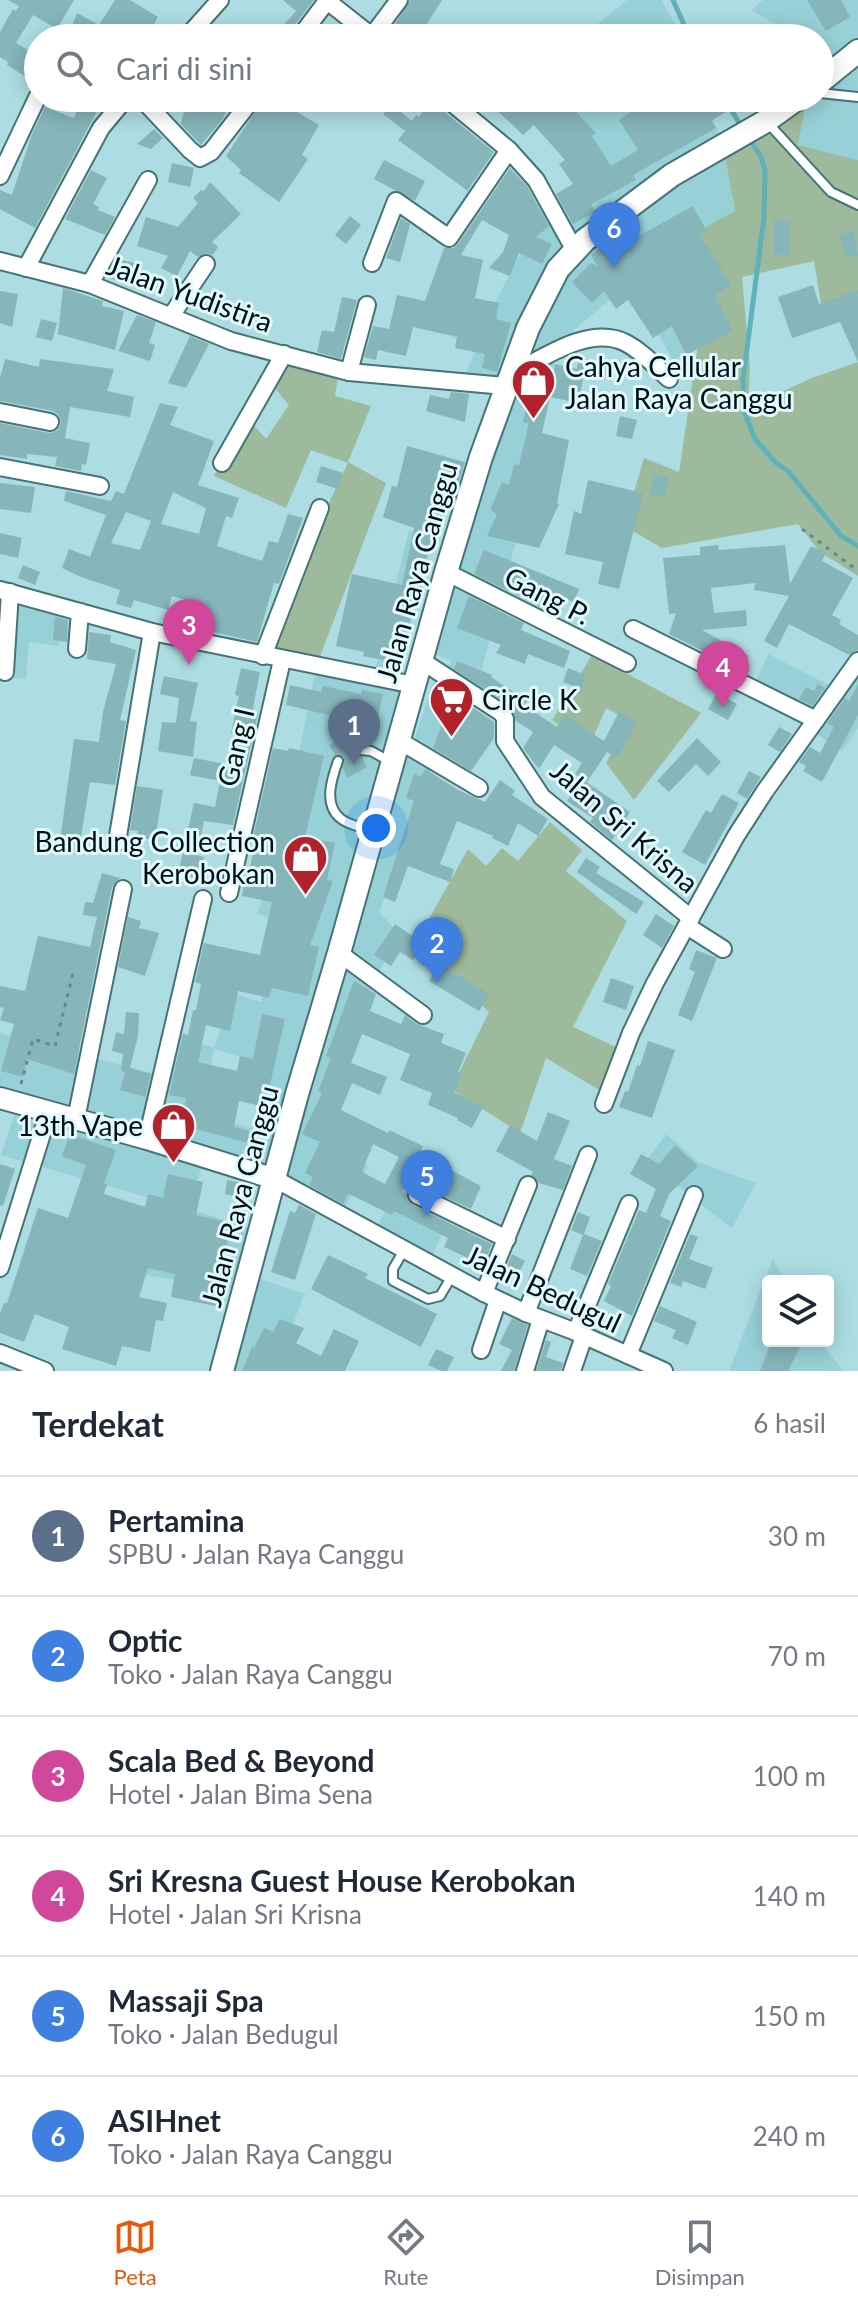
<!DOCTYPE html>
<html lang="id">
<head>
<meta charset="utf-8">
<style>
  body { margin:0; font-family:Lato,sans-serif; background:#f6f6f7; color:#1f2937 }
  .controls { position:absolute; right:24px; bottom:24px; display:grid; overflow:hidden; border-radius:8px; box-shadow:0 4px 20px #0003 }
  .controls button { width:72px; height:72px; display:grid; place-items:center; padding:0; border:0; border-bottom:2px solid #e0e1e3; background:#fff; color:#1f2937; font:40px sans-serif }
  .you { position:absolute; left:376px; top:828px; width:28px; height:28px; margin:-20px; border:6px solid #fff; border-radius:50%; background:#1a73e8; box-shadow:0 0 0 12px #1a73e833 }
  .badge { display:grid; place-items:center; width:52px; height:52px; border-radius:50%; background:#ea580c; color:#fff; font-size:26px; font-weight:700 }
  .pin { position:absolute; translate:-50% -66px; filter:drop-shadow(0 2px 4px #0008) }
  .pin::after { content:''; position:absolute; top:42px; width:28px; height:24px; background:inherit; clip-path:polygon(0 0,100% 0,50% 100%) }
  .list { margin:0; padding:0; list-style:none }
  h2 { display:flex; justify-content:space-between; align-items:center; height:104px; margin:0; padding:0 32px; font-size:34px }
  h2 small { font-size:26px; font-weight:400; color:#747a83 }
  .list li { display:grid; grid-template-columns:52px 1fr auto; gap:24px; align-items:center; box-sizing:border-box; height:120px; padding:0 32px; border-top:2px solid #e0e1e3 }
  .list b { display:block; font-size:30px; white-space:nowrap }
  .list p { margin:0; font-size:26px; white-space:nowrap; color:#747a83 }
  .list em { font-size:26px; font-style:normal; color:#747a83 }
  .icon { flex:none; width:44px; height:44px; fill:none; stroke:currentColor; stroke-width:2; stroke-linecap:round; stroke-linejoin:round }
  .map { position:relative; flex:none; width:858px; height:1371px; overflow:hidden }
  .search { position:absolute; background:#fff; box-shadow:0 4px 20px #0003; left:24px; right:24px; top:24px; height:88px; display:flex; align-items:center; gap:20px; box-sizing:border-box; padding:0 28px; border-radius:44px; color:#747a83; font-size:30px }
  .sheet { height:824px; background:#fff }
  nav { display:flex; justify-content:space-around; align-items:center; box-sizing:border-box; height:112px; border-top:2px solid #e0e1e3; background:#fff; font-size:22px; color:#747a83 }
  nav a { display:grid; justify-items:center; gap:4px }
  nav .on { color:#ea580c }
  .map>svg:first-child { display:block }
</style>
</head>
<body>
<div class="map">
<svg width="858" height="1371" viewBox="0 0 858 1371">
  <rect width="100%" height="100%" fill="#addde2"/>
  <g fill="#97d1d7" fill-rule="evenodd">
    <polygon points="627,0 661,0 683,38 580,38"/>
    <polygon points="763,0 858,0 858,160 798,146 807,98 820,98 820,38 798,38 751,10"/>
    <path d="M560,98H706L723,147L735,212L727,328L673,360L652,323L664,254L562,340L548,382L535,470L473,702L443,775L431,768L379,912L398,932L374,983L319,1142L368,1166L341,1214L203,1160L190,1209L255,1230L243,1273L304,1294L276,1371H217L238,1290L134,1273L149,1198L1,1155L18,1104L0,1098V1033L152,1073L164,1030L214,1048L232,993L261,1002L282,922L257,914L284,830L316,667L373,678L409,530L432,538L393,687L406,698L411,750L433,682L442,684L451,660L418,649L446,543L493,392L460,388L494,305L544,208L601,174ZM214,1049L267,1065L251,1128L202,1114Z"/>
    <polygon points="0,598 62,618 59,646 29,642 26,679 0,677"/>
    <polygon points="858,649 858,728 842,751 803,725 749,697 768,654 831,686"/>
    <polygon points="666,1134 698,1162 756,1183 732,1228 646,1161"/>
    <polygon points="398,1187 452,1216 428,1262 374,1232"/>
    <polygon points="773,1258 785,1281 768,1281 768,1341 819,1341 844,1371 729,1371"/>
  </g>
  <g fill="#9eba9c">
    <polygon points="770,98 807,98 798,145 858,160 858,296 821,304 814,261 742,277 750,367 748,407 812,378 858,362 858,576 820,552 798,524 662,548 624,526 644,458 679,472 698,345 682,240 735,211 723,147"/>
    <polygon points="282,354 338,377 335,396 371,406 348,462 386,483 316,667 257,653 348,463 311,450 286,508 214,476 246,417 266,439 289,405 269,381"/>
    <polygon points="592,655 701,713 634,800 606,763 629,721 606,708 589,747 552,720"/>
    <polygon points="550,822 582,850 566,871 627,921 573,1027 616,1047 599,1090 546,1058 520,1133 451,1089 489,1012 414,946 468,849 486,866 502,848 518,861"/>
  </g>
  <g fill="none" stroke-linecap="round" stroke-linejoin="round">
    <g stroke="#60b2ba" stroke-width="5">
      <polyline points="673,0 690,38"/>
      <polyline points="724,98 741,126"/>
      <polyline points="749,138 761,157 765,171 764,217 743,380 744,411 755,439 776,463 788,471 841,536 858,546"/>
    </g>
  </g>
  <g fill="#86b5ba" fill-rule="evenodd">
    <polygon points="8,0 74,0 57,29 33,15 16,43 38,56 38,61 28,78 7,65 8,62 0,57 0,32 13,9 16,11 19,6"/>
    <polygon points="115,0 130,0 158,17 146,38 77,38 69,34 77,13 99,25"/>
    <polygon points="283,0 314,0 290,31 288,38 272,38 296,11"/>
    <polygon points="410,0 442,0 418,38 413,38 394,26"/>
    <polygon points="807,0 841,0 850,17 826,31"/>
    <polygon points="82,98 104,98 35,228 0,209 0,190 12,195 32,134 45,107 74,118"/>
    <polygon points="199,98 233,98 222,120 201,145 181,124 183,114"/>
    <polygon points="264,98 300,98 292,109 319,125 302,155 308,159 279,202 239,173 241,170 226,156"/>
    <polygon points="484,98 563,98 596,133 592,136 611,166 638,150 619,120 651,98 724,98 730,109 711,121 716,128 633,175 636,180 591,204 595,212 573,224 556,194 573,184 559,164 565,160 534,125 523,135"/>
    <polygon points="431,101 494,152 465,194 468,191 398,140 405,131 383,114 391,104 412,121 416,115 419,117"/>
    <polygon points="154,129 163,138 151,149 137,144"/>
    <polygon points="384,160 425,181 415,201 374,179"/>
    <polygon points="172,163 194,168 190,187 168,182"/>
    <polygon points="510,168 527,186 549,226 536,237 552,244 542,264 519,253 510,276 489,268 503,252 509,235 482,220 461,255 483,260 475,298 499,303 496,319 511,323 497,372 482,368 485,354 455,348 457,337 413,327 406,356 378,350 376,360 364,357 373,326 389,329 397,295 425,301 444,248 453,248 458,244"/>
    <polygon points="91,170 107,178 93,204 99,207 98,210 115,217 105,235 65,219"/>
    <polygon points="210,182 241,214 212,242 218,247 213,255 206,253 198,257 190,251 177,276 161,268 168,256 137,246 146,217 178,227 198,203 193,198 201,190 204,191"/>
    <polygon points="693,206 706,230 699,233 731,285 715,295 733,331 686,355 672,326 653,338 628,300 616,309 604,291 592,303 572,282 591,263 597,266 591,255 618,235 624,244"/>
    <polygon points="350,216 361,225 346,244 335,235"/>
    <polygon points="401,218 410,224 400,262 386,258"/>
    <polygon points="774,220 790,221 789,255 774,255"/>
    <polygon points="854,230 858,255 847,258 839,235"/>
    <polygon points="117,259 135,263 131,283 107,278"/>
    <polygon points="813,285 819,304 858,290 858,362 840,322 792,338 778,297"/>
    <polygon points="63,288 103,301 102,306 124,311 115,350 58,334"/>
    <polygon points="0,291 18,294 12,327 0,323"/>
    <polygon points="342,297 357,300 341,359 317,352 322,330 334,332"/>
    <polygon points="137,315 156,322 149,343 155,345 150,361 118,351"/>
    <polygon points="41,319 57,323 52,341 36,337"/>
    <polygon points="190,336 209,344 186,388 168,383"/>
    <polygon points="579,357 609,364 605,380 584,375 578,403 550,397 542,433 569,440 557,503 559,504 539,548 487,536 497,514 490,510 502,482 509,485 514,464 519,465 529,423 523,422 529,394 526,393 529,377 552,381 555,364 577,369"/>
    <polygon points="5,359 39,367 40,359 114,369 107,391 134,397 130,417 70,407 65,438 90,443 86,465 82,464 81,471 55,466 57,457 27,454 27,459 0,455 0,423 49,433 58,430 61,423 58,414 53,411 0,401 0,378"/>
    <polygon points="451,392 469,394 465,422 426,411 430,395 449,399"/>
    <path d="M160,403L178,407L170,425L214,441L198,485L239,498L232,518L226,516L217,546L262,561L269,541L278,543L288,514L303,518L279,584L274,583L257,642L195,628L201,604L172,596L168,610L134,600L131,608L116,604L120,590L81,577L62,568L69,549L90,557L106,515L64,501L66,491L111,501L116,491L124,494ZM173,492L206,508L199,534L161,524ZM126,512L151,521L140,550L111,543Z"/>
    <polygon points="620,416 637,420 632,439 616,436"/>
    <polygon points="407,446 465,462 456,492 451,491 443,516 441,515 436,532 433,531 421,588 417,588 400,671 382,667 384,660 363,656 364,652 336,646 352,574 402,585 414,528 383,517 392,486 397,487"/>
    <polygon points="321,466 343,473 338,489 316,482"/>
    <polygon points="654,474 669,477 664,497 650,494"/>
    <polygon points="588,480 643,493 619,589 598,584 603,562 565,554 574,511 581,514"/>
    <polygon points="0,483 35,487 31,513 0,509"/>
    <polygon points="0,533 22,538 18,558 0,554"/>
    <polygon points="718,545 719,550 785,545 790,584 811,546 826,553 822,561 853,578 832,615 841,620 839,624 858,635 858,650 849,655 789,624 777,648 764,641 789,596 754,590 755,583 711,588 714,613 746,610 747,626 702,630 749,656 741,670 669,634 676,613 669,614 663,558 700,555 700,547"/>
    <polygon points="484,550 579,589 574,602 560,597 553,613 474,574"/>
    <polygon points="23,565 40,572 35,585 18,578"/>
    <polygon points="469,596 524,623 521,630 570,651 564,668 528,654 525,664 496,653 501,645 457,628"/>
    <polygon points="55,617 68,620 67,642 53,640"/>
    <polygon points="89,632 111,635 110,642 136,650 120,720 126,721 115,785 90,782 78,855 55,851 57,834 61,834 74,739 99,742 103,712 116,664 87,659"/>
    <polygon points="457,661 492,675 491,677 527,701 524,705 557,727 565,715 604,741 619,712 637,722 617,758 607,752 587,782 575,774 582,763 554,745 539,769 523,748 533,732 516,721 508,704 454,669"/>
    <polygon points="241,668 260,672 252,713 258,714 233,825 204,821 197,855 204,857 199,879 178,874 194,803 215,807 220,781 190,775 194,758 230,765 237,734 231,733 239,696 235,695"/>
    <polygon points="568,668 586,675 581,689 563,682"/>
    <polygon points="164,676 198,683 190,721 197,722 193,757 158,751 162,722 176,723 179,698 160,694"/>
    <polygon points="818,684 825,688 812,706 799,699 806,687 814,691"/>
    <polygon points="858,684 858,715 822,782 803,771 806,766 799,762 810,747 820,753 834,727 827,723 845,698 849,701"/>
    <polygon points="290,685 321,692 323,686 361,694 362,690 383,694 378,716 364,712 363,718 339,713 341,718 286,705"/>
    <polygon points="441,686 494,722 494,738 471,771 433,748 448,709 434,704"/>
    <polygon points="717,693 737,704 728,720 708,709"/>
    <polygon points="779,727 792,734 780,752 768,745"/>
    <polygon points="350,734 355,744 352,749 353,754 362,757 367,767 347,778 343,769 344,757 335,755 329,745"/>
    <polygon points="697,738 721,762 708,776 696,764 669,792 657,781"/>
    <polygon points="273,748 288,751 289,748 324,756 305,837 335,843 327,880 333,881 310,945 319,947 308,996 272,988 269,998 238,991 230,1031 206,1025 198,1062 237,1071 240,1056 253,1059 262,1014 285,1019 265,1107 239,1101 234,1127 255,1132 252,1144 181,1125 186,1098 169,1095 183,1034 188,1035 193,1010 196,1010 201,984 195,982 204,943 260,955 261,950 272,902 242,896 246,873 249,873 255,843 252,842"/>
    <polygon points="425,769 458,790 485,802 500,780 515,791 512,795 548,819 538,836 518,823 508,846 492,838 493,836 457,821 440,864 454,869 450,882 408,866 395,902 383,897 414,801 406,798 414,774 421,777"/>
    <polygon points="749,771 761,777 747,799 737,793"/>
    <polygon points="582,779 630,812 612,840 590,822 593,818 567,801"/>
    <polygon points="137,786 163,790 155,840 137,837 138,831 130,830"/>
    <polygon points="722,794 739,803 705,865 682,852 706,810 711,813"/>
    <polygon points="586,858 600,867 596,873 644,902 636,914 577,872"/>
    <polygon points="102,873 120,878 112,887 74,1074 27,1059 23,1077 1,1071 14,1024 0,1020 4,1008 0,1007 0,986 25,991 38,936 90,947 97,917 83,915 85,902 93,903"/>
    <polygon points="656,914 674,926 662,948 643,935"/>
    <polygon points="128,917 141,921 139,928 159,933 145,976 118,967"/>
    <polygon points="395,924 424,944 413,960 400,952 391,966 374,955"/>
    <polygon points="696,950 717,958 692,1021 678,1015 695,972 689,969"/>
    <polygon points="439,964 489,994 479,1011 429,981"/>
    <polygon points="611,978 634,986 626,1010 603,1002"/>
    <path d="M354,981L376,994L370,1011L401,1024L405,1015L417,1024L444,1034L441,1043L466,1053L458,1072L462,1074L454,1092L483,1107L472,1128L457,1120L458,1118L428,1105L432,1093L400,1080L410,1054L362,1034L351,1063L387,1077L380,1095L352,1083L341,1110L388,1133L389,1130L423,1146L402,1192L406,1194L412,1205L492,1244L481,1270L465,1263L468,1258L444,1247L448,1238L394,1211L392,1215L351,1195L348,1194L343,1204L309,1185L313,1177L305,1173L320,1142L302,1134L322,1093L318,1091L331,1058L326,1056ZM373,1144L399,1157L385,1184L362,1172Z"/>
    <polygon points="126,1012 139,1013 138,1036 130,1068 151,1074 145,1097 120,1090 125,1072 121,1071 123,1054 112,1051 116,1032 124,1034"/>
    <polygon points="648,1041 675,1050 652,1118 619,1107 625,1091 628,1092 637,1065 640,1066"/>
    <polygon points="548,1112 570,1121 554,1159 572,1166 563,1190 539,1183 531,1175 533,1172 496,1151 510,1125 537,1141"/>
    <polygon points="70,1134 116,1150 104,1183 107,1184 104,1194 145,1207 148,1194 163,1198 168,1174 203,1182 196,1215 236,1224 233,1239 228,1238 223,1260 219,1260 213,1290 223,1292 220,1307 171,1297 175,1274 148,1268 139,1297 167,1303 163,1321 156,1320 150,1352 122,1346 116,1366 62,1349 69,1327 35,1314 24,1342 0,1333 0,1313 4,1303 7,1303 38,1208 68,1218 86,1165 62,1156"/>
    <polygon points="675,1145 698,1166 669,1194 660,1216 671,1221 632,1316 604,1301 611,1286 608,1284 639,1210 646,1213 656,1189 630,1174 641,1154 659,1164"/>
    <polygon points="0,1164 15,1169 3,1206 0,1205"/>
    <polygon points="443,1166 481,1186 471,1209 431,1190"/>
    <polygon points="227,1180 251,1185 248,1199 225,1194"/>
    <polygon points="299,1205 316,1214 295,1280 271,1272 290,1211 295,1213"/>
    <polygon points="578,1212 590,1217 584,1234 602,1241 587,1276 570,1269 583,1235 571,1230"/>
    <polygon points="690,1234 698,1237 689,1259 713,1268 705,1289 683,1281 681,1287 670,1283"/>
    <polygon points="512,1254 525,1261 517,1277 505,1271"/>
    <polygon points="328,1255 368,1274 365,1278 437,1314 421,1347 311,1289"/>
    <polygon points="660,1306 697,1322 688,1345 672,1338 676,1330 654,1321"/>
    <polygon points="512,1318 528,1325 514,1371 501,1371 512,1350 499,1344"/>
    <polygon points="280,1319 304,1328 296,1343 321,1356 334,1329 359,1341 345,1371 242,1371 252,1347 254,1348 264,1328 273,1332"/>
    <polygon points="546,1340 551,1342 546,1357 563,1363 561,1371 536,1371"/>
    <polygon points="761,1341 803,1341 788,1371 760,1371 770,1345"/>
    <polygon points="436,1349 454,1357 447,1371 441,1371 428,1365"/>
  </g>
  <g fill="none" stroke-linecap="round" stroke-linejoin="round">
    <defs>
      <g id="service">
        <polyline points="820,93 858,97"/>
        <polyline points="767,122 831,192 858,205"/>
        <polyline points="359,750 371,751 391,762"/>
        <path d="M338,761C332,778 323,804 340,818C347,825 363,827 372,831"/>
        <polyline points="404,1250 393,1269 393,1281 428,1299 440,1296 452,1276"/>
      </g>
      <g id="minor">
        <polyline points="326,0 374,38"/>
        <polyline points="372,36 399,0"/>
        <polyline points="186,38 220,0"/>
        <polyline points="299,38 327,1"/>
        <polyline points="141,98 190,150 200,158 211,152 253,98"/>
        <polyline points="446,98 509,150 536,180 574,249"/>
        <polyline points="0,176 38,96"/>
        <polyline points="0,261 90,284 231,341 349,372 505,386"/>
        <polyline points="372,263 396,201 449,238 509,150"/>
        <polyline points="26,268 101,128 126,98"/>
        <polyline points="90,284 148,180"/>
        <polyline points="171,316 206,264"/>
        <polyline points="349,372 367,305"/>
        <path d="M510,375C542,359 589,324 626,343C643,352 655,366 669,379"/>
        <polyline points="0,412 50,422"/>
        <polyline points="222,463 284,354"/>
        <polyline points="0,467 100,486"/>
        <polyline points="446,572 627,663"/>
        <polyline points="0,590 152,632 414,685"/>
        <polyline points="633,629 816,720"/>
        <polyline points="77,649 80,612"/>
        <polyline points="263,656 320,508"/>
        <polyline points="422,661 502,713 505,719 505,741 542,797 691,918"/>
        <polyline points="5,672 10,592"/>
        <polyline points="398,740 479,788"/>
        <polyline points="117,842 152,632"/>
        <polyline points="229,893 282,660"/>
        <polyline points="687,926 723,949"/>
        <polyline points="339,953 423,1015"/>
        <polyline points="604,1104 631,1033 655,983 736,836 765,791 858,661"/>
        <polyline points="76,1119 123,889"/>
        <polyline points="147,1139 203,899"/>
        <polyline points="275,1179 484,1293 526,1313 576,1332 664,1371"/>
        <polyline points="417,1195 507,1239"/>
        <polyline points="0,1268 49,1111"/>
        <polyline points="484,1293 528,1185"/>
        <polyline points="526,1313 588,1155"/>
        <polyline points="576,1332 629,1204"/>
        <polyline points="481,1350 498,1300"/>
        <polyline points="0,1353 45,1371"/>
        <polyline points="628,1355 694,1195"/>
        <polyline points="525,1371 541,1319"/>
        <polyline points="572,1371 584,1336"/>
      </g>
      <polyline id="tertiary" points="0,1098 147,1139 275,1179"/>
      <g id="secondary">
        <polyline points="820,82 858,51"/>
        <polyline points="222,1371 297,1094 339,953 446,572 481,457 528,328 558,269 585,240 672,175 766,121 798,98"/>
      </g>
    </defs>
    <use href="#service" stroke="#457377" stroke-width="12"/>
    <use href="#minor" stroke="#457377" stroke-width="20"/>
    <use href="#tertiary" stroke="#457377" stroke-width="24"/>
    <use href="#secondary" stroke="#457377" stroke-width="26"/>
    <g stroke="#65888c" stroke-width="3" stroke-dasharray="4 6" stroke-linecap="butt">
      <polyline points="802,529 858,571"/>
      <polyline points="21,1084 33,1039 55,1046 74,969"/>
    </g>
    <use href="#service" stroke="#fff" stroke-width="8"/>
    <use href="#minor" stroke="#fff" stroke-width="16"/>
    <use href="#tertiary" stroke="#fff" stroke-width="20"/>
    <use href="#secondary" stroke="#fff" stroke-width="22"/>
  </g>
  <defs>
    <symbol id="shop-pin" viewBox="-11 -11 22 30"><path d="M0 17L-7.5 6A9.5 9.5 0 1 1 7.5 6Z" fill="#b3212b" stroke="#e1f9fc"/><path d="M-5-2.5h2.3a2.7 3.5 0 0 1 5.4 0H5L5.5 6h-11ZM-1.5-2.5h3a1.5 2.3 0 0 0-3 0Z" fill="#fff"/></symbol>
    <symbol id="supermarket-pin" viewBox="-11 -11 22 30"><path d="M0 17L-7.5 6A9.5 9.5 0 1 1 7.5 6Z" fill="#b3212b" stroke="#e1f9fc"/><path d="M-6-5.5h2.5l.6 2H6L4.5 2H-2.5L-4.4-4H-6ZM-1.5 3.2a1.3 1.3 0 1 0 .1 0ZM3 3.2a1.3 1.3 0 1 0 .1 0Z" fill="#fff"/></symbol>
  </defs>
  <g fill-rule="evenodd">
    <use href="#shop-pin" x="508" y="356" width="51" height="69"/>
    <use href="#supermarket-pin" x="426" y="674" width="51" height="69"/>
    <use href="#shop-pin" x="280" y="832" width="51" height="69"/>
    <use href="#shop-pin" x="148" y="1100" width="51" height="69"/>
  </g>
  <g text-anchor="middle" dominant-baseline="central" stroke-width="6" stroke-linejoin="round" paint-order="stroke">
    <g font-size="28" fill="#011113" stroke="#e1f9fc">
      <text transform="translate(190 293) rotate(20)">Jalan Yudistira</text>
      <text transform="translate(416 572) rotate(-74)">Jalan Raya Canggu</text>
      <text transform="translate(548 595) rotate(27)">Gang P.</text>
      <text transform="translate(235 747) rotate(-77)">Gang I</text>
      <text transform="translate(625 826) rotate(41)">Jalan Sri Krisna</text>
      <text transform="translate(239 1196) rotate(-75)">Jalan Raya Canggu</text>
      <text transform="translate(543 1288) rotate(25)">Jalan Bedugul</text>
    </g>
    <g font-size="28" fill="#011113" stroke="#e1f9fc" text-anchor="start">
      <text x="565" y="366">Cahya Cellular<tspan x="565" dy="32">Jalan Raya Canggu</tspan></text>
      <text x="482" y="699">Circle K</text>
      <text x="275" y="841" text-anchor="end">Bandung Collection<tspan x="275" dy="32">Kerobokan</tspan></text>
      <text x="143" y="1125" text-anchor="end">13th Vape</text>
    </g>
  </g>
</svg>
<div class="controls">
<button><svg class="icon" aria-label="layers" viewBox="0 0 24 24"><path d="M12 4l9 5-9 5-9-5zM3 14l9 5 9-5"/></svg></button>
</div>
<div class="you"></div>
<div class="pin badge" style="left:354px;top:765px;background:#5c6f8a">1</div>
<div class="pin badge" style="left:437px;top:983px;background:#3f7fe0">2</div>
<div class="pin badge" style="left:189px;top:665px;background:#d1479c">3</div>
<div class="pin badge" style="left:723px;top:707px;background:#d1479c">4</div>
<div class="pin badge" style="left:427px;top:1216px;background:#3f7fe0">5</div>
<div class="pin badge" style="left:614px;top:268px;background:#3f7fe0">6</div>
<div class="search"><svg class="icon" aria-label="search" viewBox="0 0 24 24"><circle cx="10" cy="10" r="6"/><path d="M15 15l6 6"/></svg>Cari di sini</div>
</div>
<section class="sheet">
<h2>Terdekat<small>6 hasil</small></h2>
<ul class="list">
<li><span class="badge" style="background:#5c6f8a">1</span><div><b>Pertamina</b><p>SPBU · Jalan Raya Canggu</p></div><em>30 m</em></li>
<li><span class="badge" style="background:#3f7fe0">2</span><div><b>Optic</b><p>Toko · Jalan Raya Canggu</p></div><em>70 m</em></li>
<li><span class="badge" style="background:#d1479c">3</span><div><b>Scala Bed &amp; Beyond</b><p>Hotel · Jalan Bima Sena</p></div><em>100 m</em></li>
<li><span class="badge" style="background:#d1479c">4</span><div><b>Sri Kresna Guest House Kerobokan</b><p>Hotel · Jalan Sri Krisna</p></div><em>140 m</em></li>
<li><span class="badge" style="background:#3f7fe0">5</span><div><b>Massaji Spa</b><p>Toko · Jalan Bedugul</p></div><em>150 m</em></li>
<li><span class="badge" style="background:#3f7fe0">6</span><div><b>ASIHnet</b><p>Toko · Jalan Raya Canggu</p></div><em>240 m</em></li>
</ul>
</section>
<nav>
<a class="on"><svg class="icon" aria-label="map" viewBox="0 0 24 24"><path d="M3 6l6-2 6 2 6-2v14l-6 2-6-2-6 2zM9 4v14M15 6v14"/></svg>Peta</a>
<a><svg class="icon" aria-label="directions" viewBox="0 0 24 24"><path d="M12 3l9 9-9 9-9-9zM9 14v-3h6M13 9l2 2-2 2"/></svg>Rute</a>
<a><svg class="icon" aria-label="saved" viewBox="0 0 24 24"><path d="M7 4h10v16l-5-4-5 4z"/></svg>Disimpan</a>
</nav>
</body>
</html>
